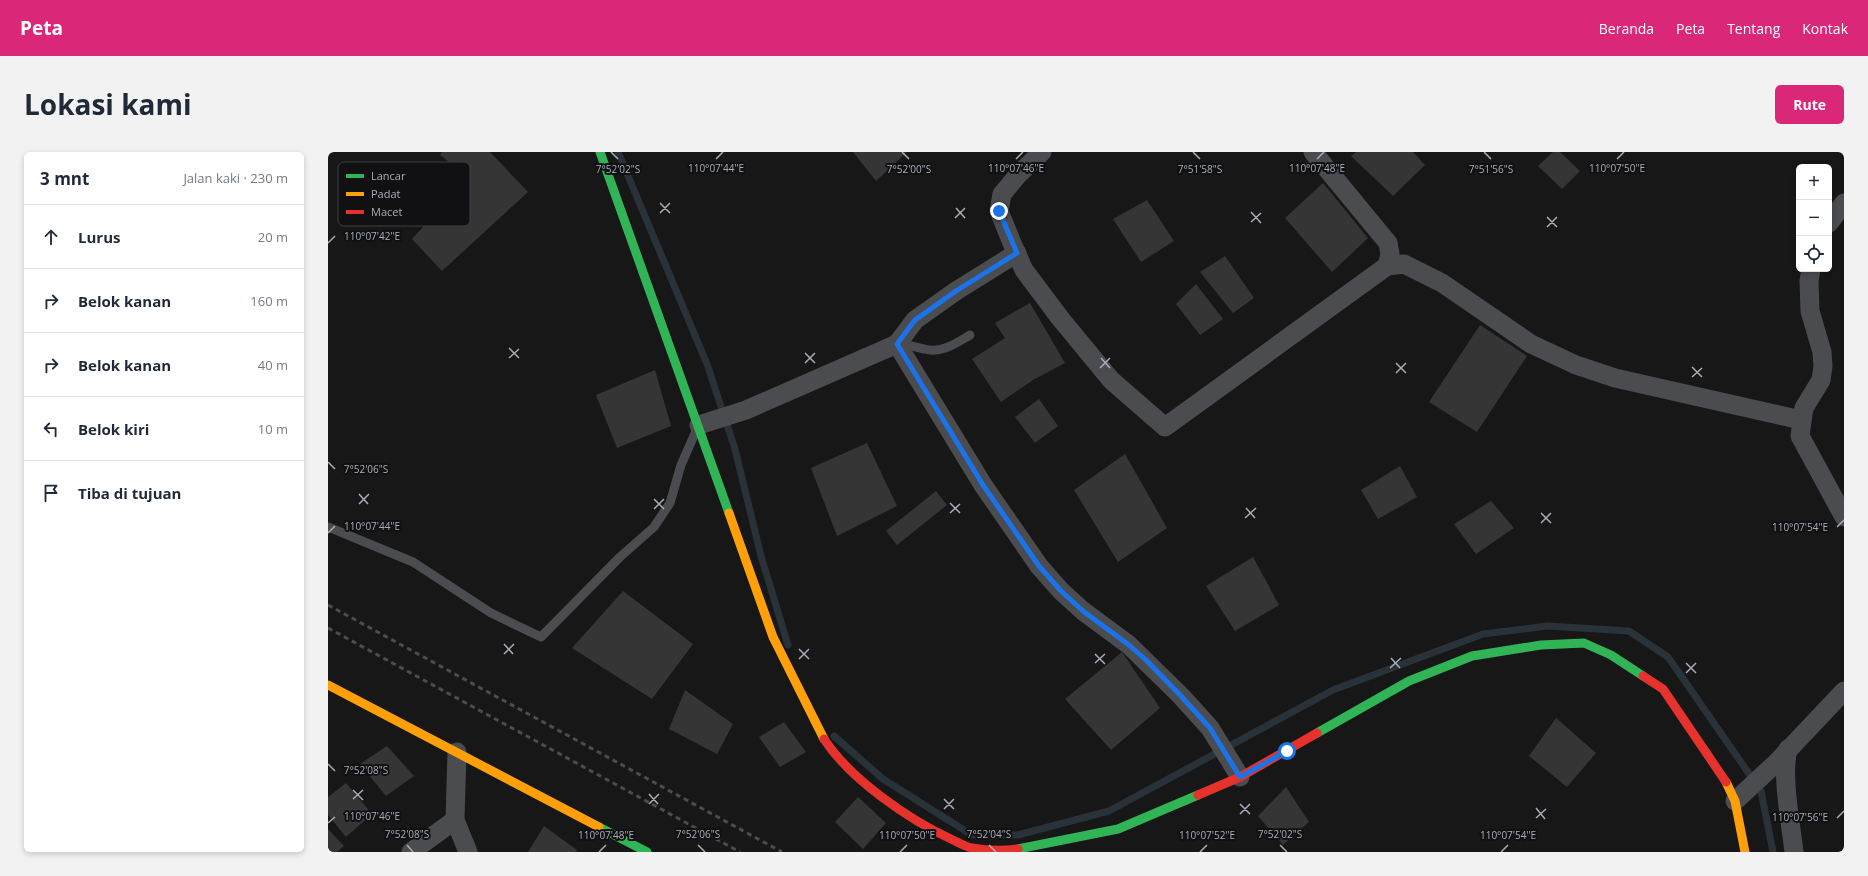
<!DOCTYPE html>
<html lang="id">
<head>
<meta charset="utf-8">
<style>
  body { margin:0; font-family:"Open Sans",sans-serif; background:#f2f2f3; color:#1f2937 }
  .controls { position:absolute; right:12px; top:12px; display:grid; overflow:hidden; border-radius:6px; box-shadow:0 2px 6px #0003 }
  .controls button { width:36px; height:36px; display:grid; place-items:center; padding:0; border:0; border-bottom:1px solid #e0e1e3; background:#fff; color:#1f2937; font:20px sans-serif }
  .stop { position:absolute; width:12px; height:12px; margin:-9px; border:3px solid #1a73e8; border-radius:50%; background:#fff }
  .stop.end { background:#1a73e8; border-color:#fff; box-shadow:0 1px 4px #0008 }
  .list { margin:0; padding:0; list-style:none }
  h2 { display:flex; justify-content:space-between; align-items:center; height:52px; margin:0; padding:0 16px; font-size:17px }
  h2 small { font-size:13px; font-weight:400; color:#747a83 }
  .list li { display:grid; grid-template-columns:26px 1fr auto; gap:12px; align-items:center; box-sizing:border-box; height:64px; padding:0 16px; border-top:1px solid #e0e1e3 }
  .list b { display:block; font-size:15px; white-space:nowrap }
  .list em { font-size:13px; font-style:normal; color:#747a83 }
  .icon { flex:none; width:22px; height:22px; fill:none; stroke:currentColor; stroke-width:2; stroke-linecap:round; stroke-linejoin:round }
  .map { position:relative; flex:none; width:1516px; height:700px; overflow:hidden; border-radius:6px }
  header { display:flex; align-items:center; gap:24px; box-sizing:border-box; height:56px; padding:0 20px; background:#db2777; color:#fff }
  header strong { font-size:19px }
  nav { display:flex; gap:22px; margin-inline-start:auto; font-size:14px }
  .intro { display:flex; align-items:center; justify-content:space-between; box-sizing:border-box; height:96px; padding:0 24px }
  h1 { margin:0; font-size:28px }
  .button { padding:10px 18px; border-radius:6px; background:#db2777; color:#fff; font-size:14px; font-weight:700 }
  main { display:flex; gap:24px; padding:0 24px }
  aside { flex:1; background:#fff; border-radius:6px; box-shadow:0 2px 6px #0003 }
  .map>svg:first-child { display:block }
</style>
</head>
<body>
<header>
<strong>Peta</strong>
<nav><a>Beranda</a><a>Peta</a><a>Tentang</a><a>Kontak</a></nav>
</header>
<div class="intro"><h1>Lokasi kami</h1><a class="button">Rute</a></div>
<main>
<aside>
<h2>3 mnt<small>Jalan kaki · 230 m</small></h2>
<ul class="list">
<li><svg class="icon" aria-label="ahead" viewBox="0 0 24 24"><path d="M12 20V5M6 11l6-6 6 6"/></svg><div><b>Lurus</b></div><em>20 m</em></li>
<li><svg class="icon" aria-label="right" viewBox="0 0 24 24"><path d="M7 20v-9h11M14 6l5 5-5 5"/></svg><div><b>Belok kanan</b></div><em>160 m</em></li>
<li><svg class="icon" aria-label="right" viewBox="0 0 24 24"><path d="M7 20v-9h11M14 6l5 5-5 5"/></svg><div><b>Belok kanan</b></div><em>40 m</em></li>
<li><svg class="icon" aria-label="left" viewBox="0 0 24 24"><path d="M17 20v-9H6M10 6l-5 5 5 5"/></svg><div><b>Belok kiri</b></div><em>10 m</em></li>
<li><svg class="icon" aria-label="arrive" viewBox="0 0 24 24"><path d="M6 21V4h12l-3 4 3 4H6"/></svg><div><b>Tiba di tujuan</b></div></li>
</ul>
</aside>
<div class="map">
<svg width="1516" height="700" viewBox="0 0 1516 700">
  <rect width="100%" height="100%" fill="#171717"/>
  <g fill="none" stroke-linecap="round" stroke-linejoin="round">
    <g stroke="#2a3239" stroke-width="7">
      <polyline points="290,0 379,212 407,297 433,404 460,493"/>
      <polyline points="506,584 555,627 644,683 690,683 781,659 1005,538 1155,482 1220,474 1301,479 1340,505 1433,639 1445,700"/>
    </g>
  </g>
  <g fill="#353536">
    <polygon points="114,0 162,0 200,40 114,119 84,87 141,25 112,3"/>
    <polygon points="525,0 579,0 548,29"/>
    <polygon points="1028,0 1085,0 1097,13 1065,44 1023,4"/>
    <polygon points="1225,0 1232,0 1252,19 1234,37 1210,14"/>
    <polygon points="995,31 1040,86 1004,120 957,66"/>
    <polygon points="819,48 846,89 813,110 785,67"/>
    <polygon points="897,104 926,146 905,161 872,120"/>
    <polygon points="868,132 895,167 872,183 848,152"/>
    <polygon points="702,151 737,211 705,228 673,250 644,207 677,186 667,171"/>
    <polygon points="1152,173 1199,204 1149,280 1101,250"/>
    <polygon points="327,218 343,274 289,296 268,243"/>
    <polygon points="711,247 730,274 707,291 687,265"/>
    <polygon points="539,291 569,354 509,384 483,316"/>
    <polygon points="797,302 839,376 790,410 746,338"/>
    <polygon points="1072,314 1089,345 1050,367 1033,338"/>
    <polygon points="608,339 619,353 569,393 558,379"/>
    <polygon points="1163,349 1186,376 1148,402 1126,372"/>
    <polygon points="925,405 951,453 907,479 878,434"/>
    <polygon points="295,439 365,492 324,547 244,496"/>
    <polygon points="794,500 832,556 783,598 737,547"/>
    <polygon points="357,538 405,572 389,602 341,577"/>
    <polygon points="1228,566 1268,601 1239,635 1201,604"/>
    <polygon points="456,570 478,600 452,615 431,585"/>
    <polygon points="59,594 86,624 58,644 32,612"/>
    <polygon points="18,631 44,662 18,685 0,663 0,645"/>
    <polygon points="958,635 981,670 955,693 930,664"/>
    <polygon points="530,645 558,671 535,697 507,670"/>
    <polygon points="216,674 249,698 248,700 200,700"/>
    <polygon points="0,677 16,694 9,700 0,700"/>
  </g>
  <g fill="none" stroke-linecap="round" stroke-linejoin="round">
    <g stroke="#4b4c50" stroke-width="9">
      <path d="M569,192C579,192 586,195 596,197C614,202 628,191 642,183"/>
      <polyline points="0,375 85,410 163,461 213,485 292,405 326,375 342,351 353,313 368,279"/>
    </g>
    <g stroke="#4b4c50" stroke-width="19">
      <polyline points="714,0 690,23 674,42 671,59 684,91 696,118 732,166 783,228 837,275 1059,114 1076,112 1114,131 1203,192 1248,213 1287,226 1473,268"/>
      <polyline points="985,0 1060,91 1062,102 1059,114"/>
      <polyline points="1501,71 1516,51"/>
      <polyline points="1483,117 1481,129 1482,159 1494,200 1495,214 1493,228 1476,256 1472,284 1516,365"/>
      <polyline points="569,192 587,168 628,139 689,101"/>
      <polyline points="371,273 418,258 569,192 655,333 711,414 733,439 755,459 801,493 853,544 882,576 912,625"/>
      <path d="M1460,597C1453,624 1463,672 1466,700"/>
      <polyline points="129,600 127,668 140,700"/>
      <polyline points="1407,649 1448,611 1516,539"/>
      <polyline points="83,700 127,668"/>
    </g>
    <g stroke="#30b455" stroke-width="9">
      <polyline points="272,0 401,361"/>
      <polyline points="989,581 1081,529 1144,504 1213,493 1256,491 1283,503 1315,524"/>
      <polyline points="271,675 319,700"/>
      <polyline points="690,697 790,677 870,643"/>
    </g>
    <g stroke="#ff9f0a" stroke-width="9">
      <polyline points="401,361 445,485 496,587"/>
      <polyline points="0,533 271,675"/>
      <polyline points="1398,630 1407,649 1417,700"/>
    </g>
    <g stroke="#e5322d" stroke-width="9">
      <polyline points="1315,524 1335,537 1398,630"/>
      <path d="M496,587C522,627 581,668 625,688C631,691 638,695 644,696C660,699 675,699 690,697"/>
      <polyline points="870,643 912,625 989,581"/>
    </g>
    <g stroke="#4b4c4f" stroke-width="3" stroke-dasharray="5 4" stroke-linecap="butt">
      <polyline points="0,453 454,700"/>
      <polyline points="0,476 412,700"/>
    </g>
  </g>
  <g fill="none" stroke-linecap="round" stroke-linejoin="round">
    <polyline stroke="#1a73e8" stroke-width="5" points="671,59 689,101 628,139 587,168 569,192 655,333 711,414 733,439 755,459 801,493 818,508 853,544 882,576 912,625 959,599"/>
  </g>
  <path fill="none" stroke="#a8adb8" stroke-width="1.5" d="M283,0L290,7M574,0L581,7M865,0L872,7M1156,0L1163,7M388,7L395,0M688,7L695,0M989,7L996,0M1289,7L1296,0M332,51L342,61M628,56L637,66M923,60L933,71M332,61L342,51M1219,65L1229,75M627,66L637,56M923,70L933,61M1219,75L1229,65M0,91L7,84M181,196L191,206M477,201L487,211M181,206L191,197M773,206L782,216M477,211L487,201M1068,211L1078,221M1364,215L1374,225M772,216L782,206M1068,221L1078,211M1364,225L1374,216M0,310L7,317M31,342L40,352M326,347L336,357M622,351L632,361M31,352L41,342M918,356L927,366M326,357L336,347M622,361L632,352M1213,361L1223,371M917,366L928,356M1213,371L1223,361M1509,375L1516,368M0,381L7,374M176,492L185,502M471,497L481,507M176,502L186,492M767,502L777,512M1063,506L1072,516M471,507L481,497M767,511L777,502M1358,511L1368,521M1062,516L1073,506M1358,521L1368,511M0,612L7,619M25,638L35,648M321,642L330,652M25,647L35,638M616,647L626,657M321,652L331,642M912,652L922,662M1208,656L1217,667M616,657L626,647M912,662L922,652M1208,666L1218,657M1509,666L1516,659M0,671L7,665M79,693L85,700M370,693L377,700M661,693L668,700M952,693L959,700M271,700L278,693M572,700L579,693M872,700L879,693M1173,700L1180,693"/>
  <rect x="10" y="10" width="132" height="64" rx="6" fill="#111113" stroke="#3e4045" stroke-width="1"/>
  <rect x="18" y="22" width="18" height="4" fill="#30b455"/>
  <rect x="18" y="40" width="18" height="4" fill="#ff9f0a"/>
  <rect x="18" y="58" width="18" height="4" fill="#e5322d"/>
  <g font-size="11" fill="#a8adb8">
    <text x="43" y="28">Lancar</text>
    <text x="43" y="46">Padat</text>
    <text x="43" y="64">Macet</text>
  </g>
  <g font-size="10" text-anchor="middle" fill="#a8adb8" stroke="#111113" stroke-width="4" stroke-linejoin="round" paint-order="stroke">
    <text x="388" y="20">110°07'44"E</text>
    <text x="688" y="20">110°07'46"E</text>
    <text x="989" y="20">110°07'48"E</text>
    <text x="1289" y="20">110°07'50"E</text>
    <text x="290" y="21">7°52'02"S</text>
    <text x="581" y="21">7°52'00"S</text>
    <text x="872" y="21">7°51'58"S</text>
    <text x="1163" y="21">7°51'56"S</text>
    <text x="44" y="88">110°07'42"E</text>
    <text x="38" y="321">7°52'06"S</text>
    <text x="44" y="378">110°07'44"E</text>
    <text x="1472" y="379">110°07'54"E</text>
    <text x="38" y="622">7°52'08"S</text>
    <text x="44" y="668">110°07'46"E</text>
    <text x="1472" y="669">110°07'56"E</text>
    <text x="79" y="686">7°52'08"S</text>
    <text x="370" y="686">7°52'06"S</text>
    <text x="661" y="686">7°52'04"S</text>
    <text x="952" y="686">7°52'02"S</text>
    <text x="278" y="687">110°07'48"E</text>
    <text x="579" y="687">110°07'50"E</text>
    <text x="879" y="687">110°07'52"E</text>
    <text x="1180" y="687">110°07'54"E</text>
  </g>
</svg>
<div class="controls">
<button>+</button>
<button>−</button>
<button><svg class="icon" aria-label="locate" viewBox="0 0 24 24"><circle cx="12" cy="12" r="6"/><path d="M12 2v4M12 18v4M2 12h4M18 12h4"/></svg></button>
</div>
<div class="stop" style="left:959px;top:599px"></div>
<div class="stop end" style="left:671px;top:59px"></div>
</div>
</main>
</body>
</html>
